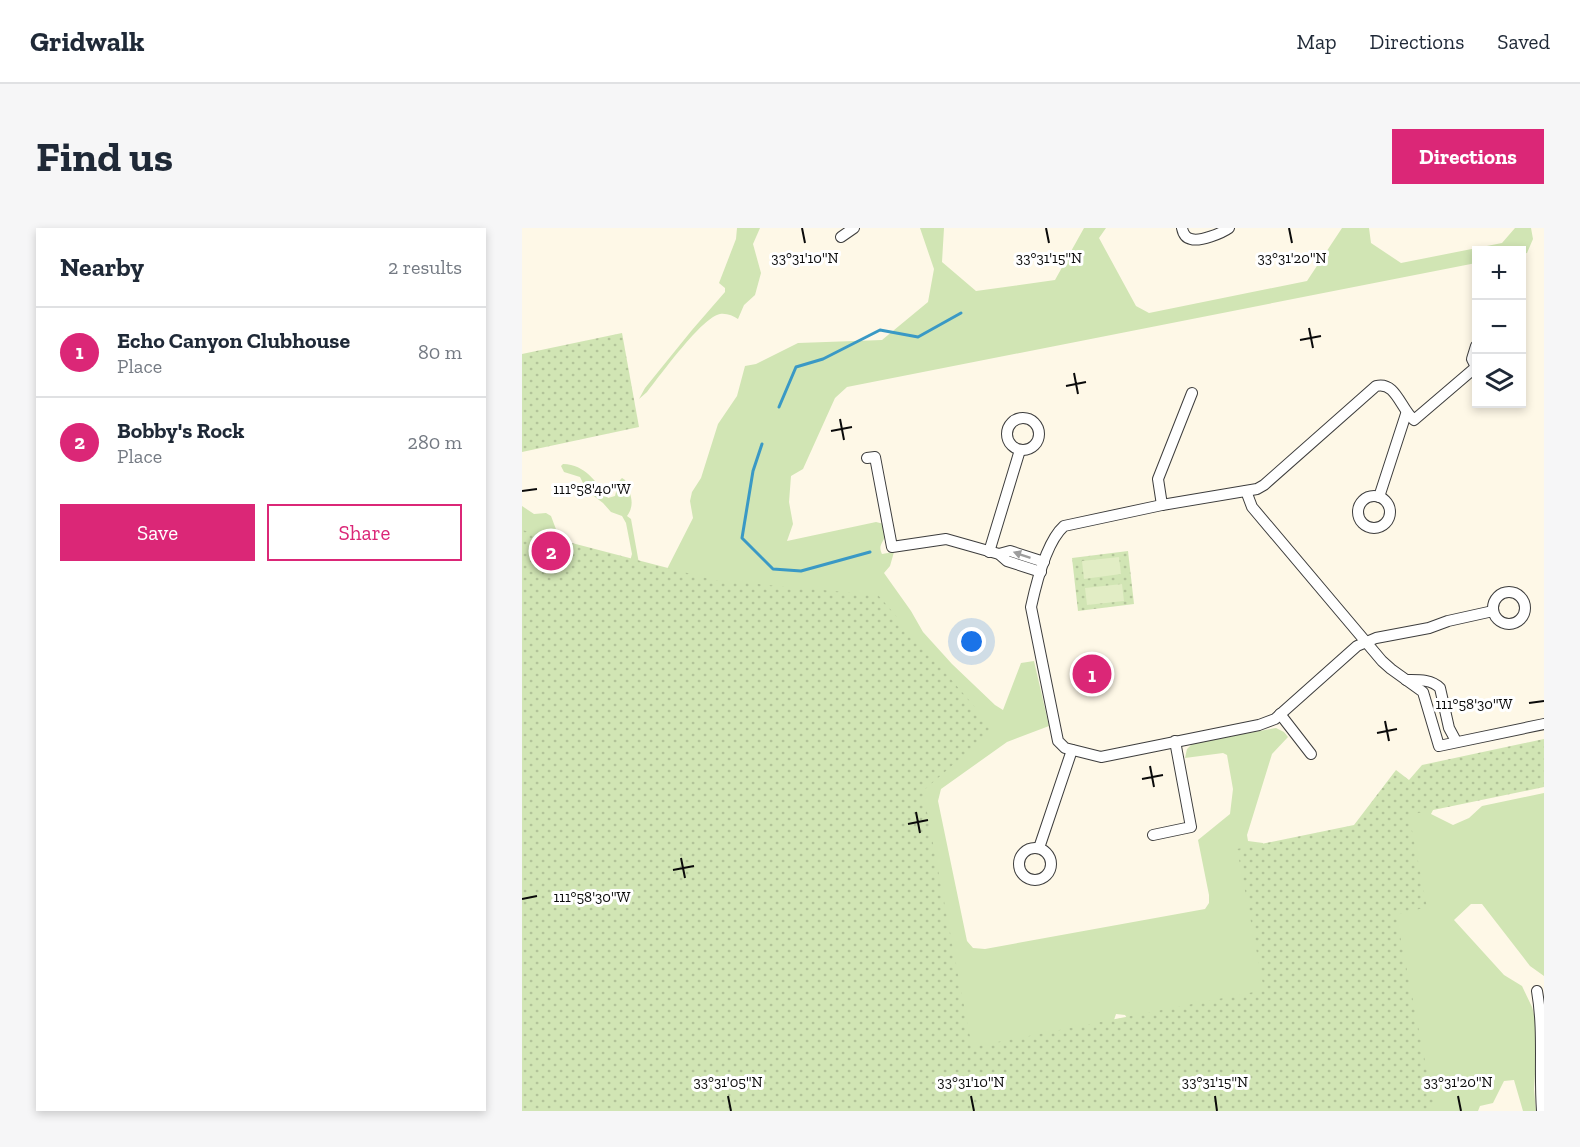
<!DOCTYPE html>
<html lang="en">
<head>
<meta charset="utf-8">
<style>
  body { margin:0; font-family:"Zilla Slab",serif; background:#f6f6f7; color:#1f2937 }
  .controls { position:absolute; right:18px; top:18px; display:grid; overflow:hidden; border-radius:0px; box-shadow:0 3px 9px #0003 }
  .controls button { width:54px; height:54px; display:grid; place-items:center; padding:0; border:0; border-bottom:2px solid #e0e1e3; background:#fff; color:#1f2937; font:30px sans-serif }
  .you { position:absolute; left:450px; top:414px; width:21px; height:21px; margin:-15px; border:4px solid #fff; border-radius:50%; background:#1a73e8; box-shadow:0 0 0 9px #1a73e833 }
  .badge { display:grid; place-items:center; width:39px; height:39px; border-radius:50%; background:#db2777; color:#fff; font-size:20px; font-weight:700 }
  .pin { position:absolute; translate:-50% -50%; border:3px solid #fff; box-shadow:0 2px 6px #0006 }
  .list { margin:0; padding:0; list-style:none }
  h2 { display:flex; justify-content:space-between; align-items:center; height:78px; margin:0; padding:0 24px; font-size:26px }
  h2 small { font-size:20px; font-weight:400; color:#747a83 }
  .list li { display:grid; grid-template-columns:39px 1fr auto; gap:18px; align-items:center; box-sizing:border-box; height:90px; padding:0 24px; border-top:2px solid #e0e1e3 }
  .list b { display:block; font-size:22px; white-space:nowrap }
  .list p { margin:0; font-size:20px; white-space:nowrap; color:#747a83 }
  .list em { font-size:20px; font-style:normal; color:#747a83 }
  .actions { display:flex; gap:12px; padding:18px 24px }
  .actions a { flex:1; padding:14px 0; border:2px solid #db2777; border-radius:0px; text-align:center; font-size:21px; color:#db2777 }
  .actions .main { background:#db2777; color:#fff }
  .icon { flex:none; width:33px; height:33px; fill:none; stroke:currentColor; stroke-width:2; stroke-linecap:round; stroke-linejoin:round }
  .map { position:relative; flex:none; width:1022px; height:883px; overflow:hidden; border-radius:0px }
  header { display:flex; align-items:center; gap:36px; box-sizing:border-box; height:84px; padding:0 30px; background:#fff; border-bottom:2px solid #e0e1e3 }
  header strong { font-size:28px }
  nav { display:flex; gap:33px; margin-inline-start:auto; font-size:21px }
  .intro { display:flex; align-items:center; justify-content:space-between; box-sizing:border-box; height:144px; padding:0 36px }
  h1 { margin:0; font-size:42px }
  .button { padding:15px 27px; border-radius:0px; background:#db2777; color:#fff; font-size:21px; font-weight:700 }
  main { display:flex; gap:36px; padding:0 36px }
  aside { flex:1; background:#fff; border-radius:0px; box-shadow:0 3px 9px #0003 }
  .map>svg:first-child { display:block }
</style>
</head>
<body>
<header>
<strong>Gridwalk</strong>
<nav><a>Map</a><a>Directions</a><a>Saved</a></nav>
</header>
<div class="intro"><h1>Find us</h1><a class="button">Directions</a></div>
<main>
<aside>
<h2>Nearby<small>2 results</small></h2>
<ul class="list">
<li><span class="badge">1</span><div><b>Echo Canyon Clubhouse</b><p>Place</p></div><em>80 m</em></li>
<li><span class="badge">2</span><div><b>Bobby's Rock</b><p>Place</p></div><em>280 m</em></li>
</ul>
<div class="actions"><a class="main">Save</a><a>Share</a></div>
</aside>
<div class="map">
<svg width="1022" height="883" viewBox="0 0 1022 883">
  <defs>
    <pattern id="park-dots" width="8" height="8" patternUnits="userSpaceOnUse" patternTransform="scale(1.5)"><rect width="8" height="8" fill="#d1e5b4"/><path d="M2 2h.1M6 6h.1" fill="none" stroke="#b2c399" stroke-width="1.8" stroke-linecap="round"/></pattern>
  </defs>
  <rect width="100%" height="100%" fill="#fef8e7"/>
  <g fill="#d1e5b4">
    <path d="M215,0H238L231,16L239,45L233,67L222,77L216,91C211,88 205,85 198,86C180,89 138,148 125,164L117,171L123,160L170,102L203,64V60L197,55L214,11Z"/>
    <path d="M398,0H422L420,34L454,63L533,52L562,0H584L577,10L614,78L627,85L785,53L820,0H847L849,15L879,35L980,15L993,0H1009L1011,11L1005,25L1000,26L999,22H954V35L325,159L313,170L281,241L269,248L267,274L271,296L265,313L354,294L362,296C363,299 364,302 364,305C363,314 355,316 360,326L372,324L368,338L362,345L389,383L401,404L430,436L473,477L481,482L499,435L512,433L527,498L485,514L419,561L416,573L445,713L451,720L463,721L683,681L687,675V667L676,612L708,586L711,561L705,527L701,525L663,530L665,521L671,515L754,500L762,504L766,509L750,526L725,607L726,613L741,615L742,621L736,717L880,576L913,578L909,586L931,597L947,590L960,578L1022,565V748L1008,738L960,676H949L932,692L982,747L1000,758L1010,779L1016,801L1012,861L1014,883H1001L992,852L982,853L971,875L958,878L956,883H634L605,790L603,787L594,786L591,795L319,883L0,319V278L12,286L24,285L29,288L35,304L54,327L107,337L110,326L104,295L100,288L89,284L81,275L65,263L58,249L42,244L39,238L41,236C64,237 73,253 86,270L93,268L97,253L100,250L103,252C108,265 114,276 105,288L109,291L118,341L143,345L171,290L168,273L170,264L179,250L196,196L215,168L223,138L234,136L276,115L360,112L406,74L412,41Z"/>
  </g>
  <g fill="url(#park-dots)">
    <polygon points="100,105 117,199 0,224 0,126"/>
    <polygon points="0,302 192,352 356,367 472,501 401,563 450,819 742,762 715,621 832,597 874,542 887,552 900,537 1022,511 1022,559 887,587 905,679 874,687 913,883 0,883"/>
    <polygon points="606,323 612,376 556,383 550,330"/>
  </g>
  <g fill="#e2edc5">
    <polygon points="597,329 599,346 562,351 560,333"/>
    <polygon points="600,356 602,373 565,377 563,360"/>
  </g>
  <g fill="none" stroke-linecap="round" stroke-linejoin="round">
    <g stroke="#3a99c5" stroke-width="3">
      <polyline points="257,179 274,139 301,131 358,102 396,109 439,85"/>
      <polyline points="240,216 231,243 220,310 251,341 279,343 348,324"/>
    </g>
    <defs>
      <g id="minor">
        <path d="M660,0C661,5 663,10 669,11C678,14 700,5 707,0"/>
        <polyline points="319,9 332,0"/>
        <polyline points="954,118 950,131 954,139"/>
        <path d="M954,139L892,192C878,180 874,153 854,158L742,257L735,261L640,277L542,298C524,314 514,356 509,379L536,513L543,520L579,529L737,497L753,491L835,418L854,410L907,400L926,393L971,383"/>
        <circle cx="501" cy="206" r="16"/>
        <polyline points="345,230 353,229 370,319 424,311 477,326 485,333 519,344"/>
        <polyline points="724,263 730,279 860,433 869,441 901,464 917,518 1022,496"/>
        <circle cx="852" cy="284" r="16"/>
        <polyline points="857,269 884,186"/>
        <polyline points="640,277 636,251 670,165"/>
        <polyline points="467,324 498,222"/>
        <polyline points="477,326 488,323 522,334"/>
        <circle cx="987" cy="380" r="16"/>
        <path d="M884,452C896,452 909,451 918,460L927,500L934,513"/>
        <polyline points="758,486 789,526"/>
        <polyline points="631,607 669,599 653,513"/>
        <polyline points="517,620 550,522"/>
        <circle cx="513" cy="636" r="16"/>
        <path d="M1015,763C1022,803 1017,842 1020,883"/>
      </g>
    </defs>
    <use href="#minor" stroke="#3d3d3d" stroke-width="12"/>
    <use href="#minor" stroke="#fff" stroke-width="10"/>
  </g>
  <defs><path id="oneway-solid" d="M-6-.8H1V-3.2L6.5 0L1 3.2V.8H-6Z" transform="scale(1.5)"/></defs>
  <use fill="#9d9d9d" href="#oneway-solid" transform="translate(500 327) rotate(-161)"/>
  <path fill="none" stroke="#0a0a0a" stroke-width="2" d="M280,0L283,15M524,0L527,15M767,0L770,15M787,100L791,120M778,112L799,108M552,145L556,166M544,158L564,154M318,191L322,212M309,203L330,199M0,263L15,261M1007,475L1022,473M863,493L867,513M855,505L875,501M628,538L632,559M620,551L641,547M394,584L398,605M386,596L406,592M159,630L163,650M151,642L172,638M0,671L15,668M206,868L209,883M449,868L452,883M693,868L695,883M936,868L939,883"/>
  <g font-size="15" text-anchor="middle" fill="#0a0a0a" stroke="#fff" stroke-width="6" stroke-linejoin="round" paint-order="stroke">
    <text x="283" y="35">33°31'10"N</text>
    <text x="527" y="35">33°31'15"N</text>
    <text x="770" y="35">33°31'20"N</text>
    <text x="70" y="266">111°58'40"W</text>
    <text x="952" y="481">111°58'30"W</text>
    <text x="70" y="674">111°58'30"W</text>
    <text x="206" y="859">33°31'05"N</text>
    <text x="449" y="859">33°31'10"N</text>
    <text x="693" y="859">33°31'15"N</text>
    <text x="936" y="859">33°31'20"N</text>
  </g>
</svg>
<div class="controls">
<button>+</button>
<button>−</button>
<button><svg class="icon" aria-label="layers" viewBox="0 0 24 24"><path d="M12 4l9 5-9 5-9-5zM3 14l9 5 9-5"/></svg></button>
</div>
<div class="you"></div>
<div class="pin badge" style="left:570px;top:446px">1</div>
<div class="pin badge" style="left:29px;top:323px">2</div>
</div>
</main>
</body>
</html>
